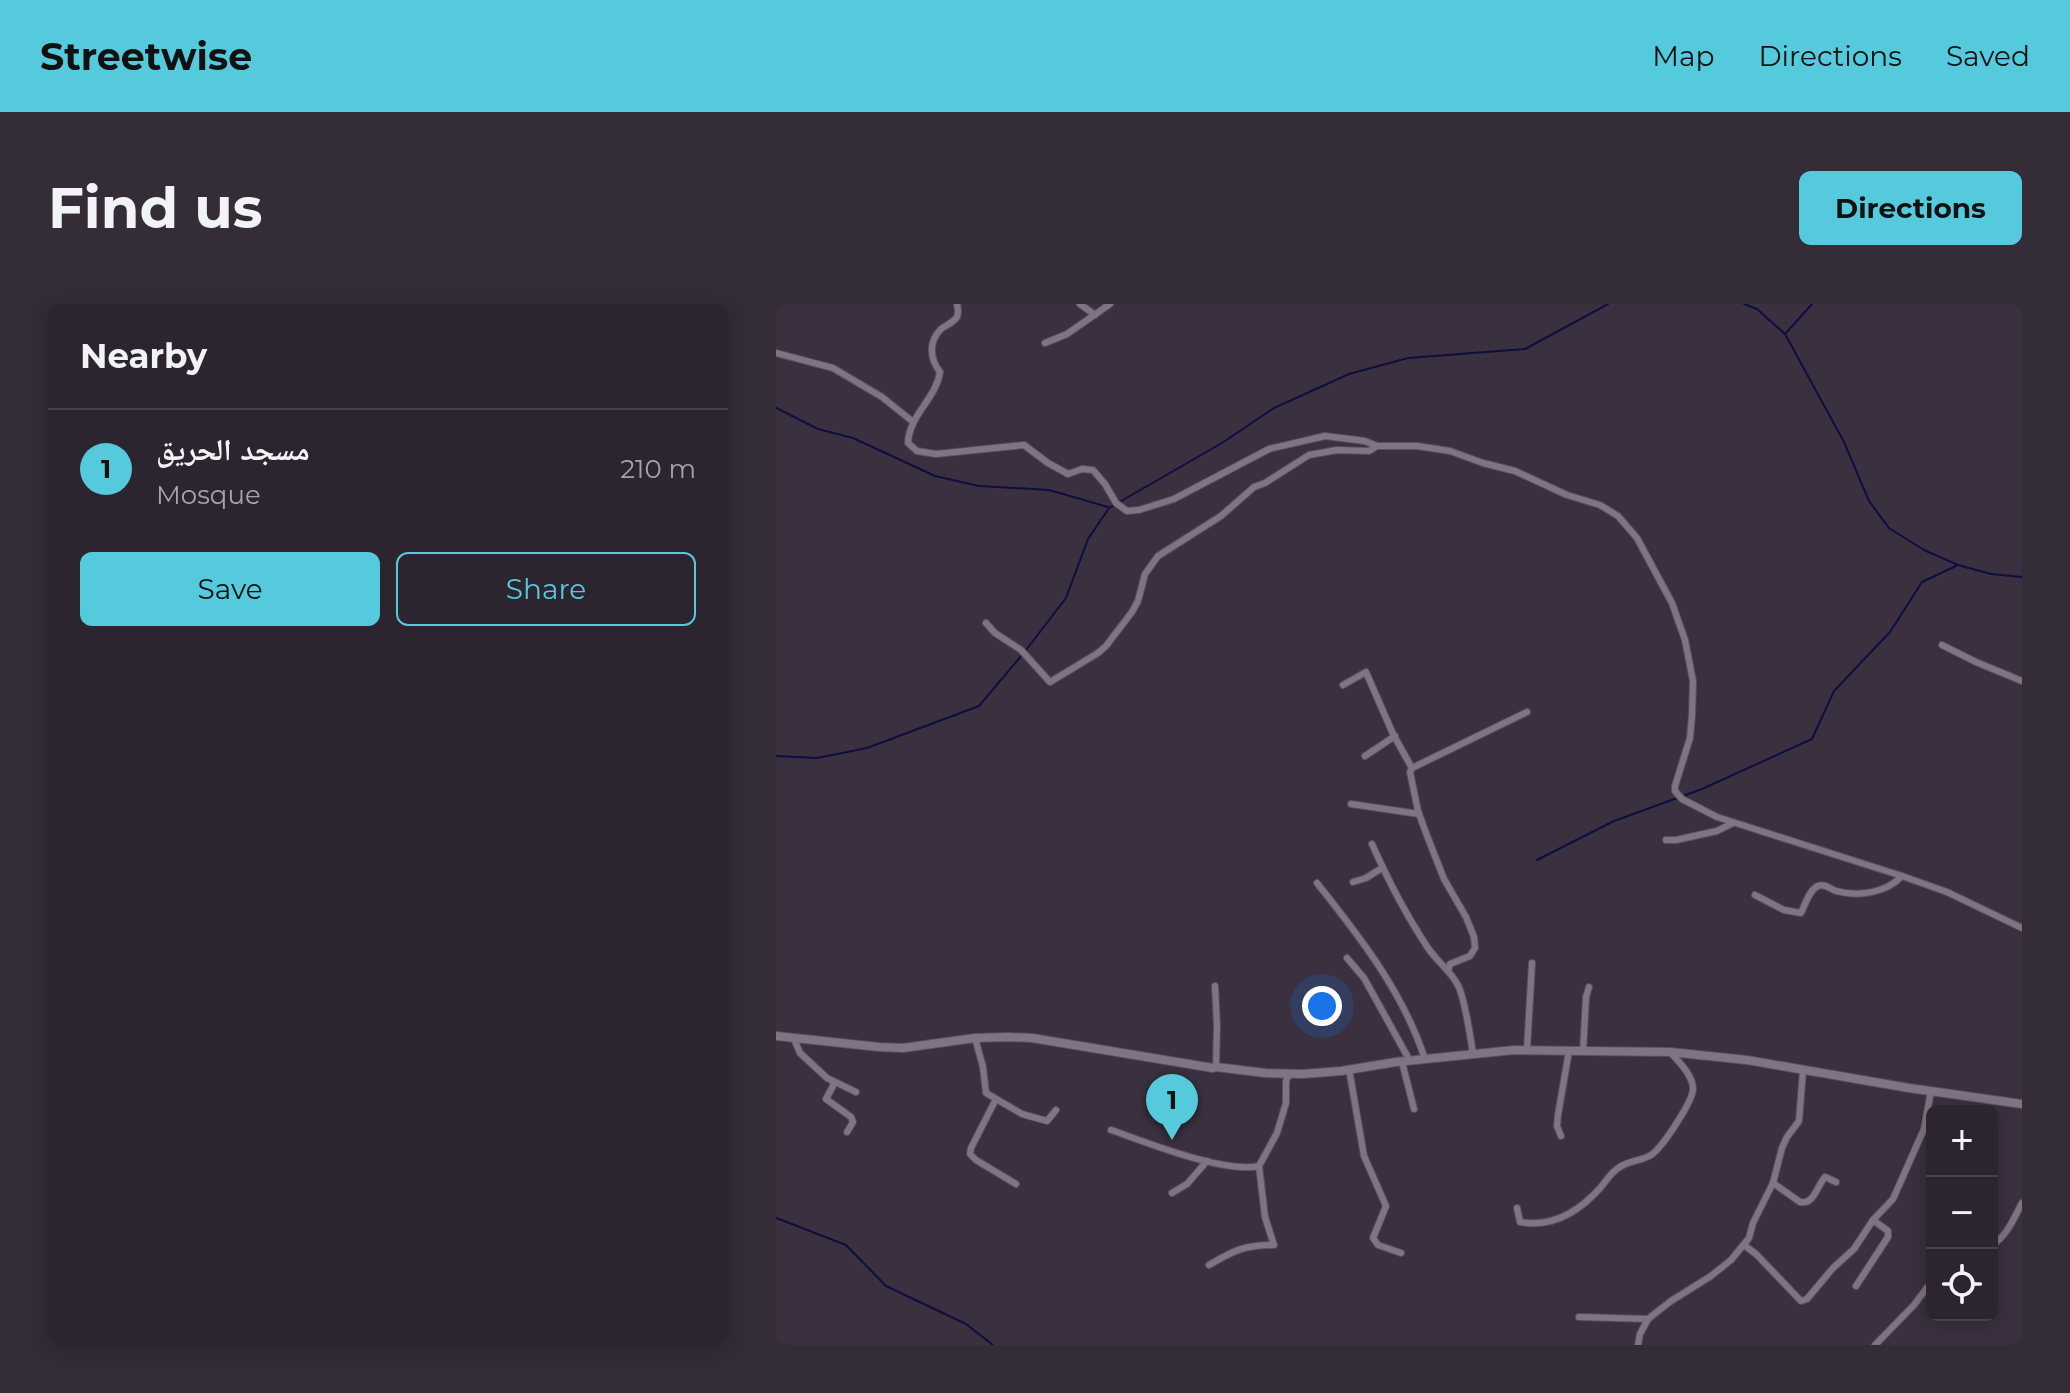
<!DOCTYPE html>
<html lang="en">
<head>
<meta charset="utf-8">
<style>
  body { margin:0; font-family:Montserrat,"Noto Naskh Arabic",sans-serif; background:#342c37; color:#f1f3f6 }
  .controls { position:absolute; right:24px; bottom:24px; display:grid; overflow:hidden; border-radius:12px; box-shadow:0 4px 20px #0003 }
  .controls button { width:72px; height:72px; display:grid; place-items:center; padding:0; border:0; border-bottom:2px solid #48414b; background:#2c242f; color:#f1f3f6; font:40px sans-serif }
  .you { position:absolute; left:546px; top:702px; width:28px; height:28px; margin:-20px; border:6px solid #fff; border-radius:50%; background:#1a73e8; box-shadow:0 0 0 12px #1a73e833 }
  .badge { display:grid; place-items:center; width:52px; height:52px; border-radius:50%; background:#54cadc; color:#111; font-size:26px; font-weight:700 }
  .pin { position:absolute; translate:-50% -66px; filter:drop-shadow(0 2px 4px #0008) }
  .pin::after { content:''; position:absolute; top:42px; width:28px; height:24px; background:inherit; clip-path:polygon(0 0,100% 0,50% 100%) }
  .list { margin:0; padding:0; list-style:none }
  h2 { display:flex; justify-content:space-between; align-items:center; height:104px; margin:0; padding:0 32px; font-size:34px }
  h2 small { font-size:26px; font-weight:400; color:#a6a4aa }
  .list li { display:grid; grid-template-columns:52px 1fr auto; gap:24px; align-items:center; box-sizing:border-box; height:120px; padding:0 32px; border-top:2px solid #48414b }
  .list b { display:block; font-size:30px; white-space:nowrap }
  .list p { margin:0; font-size:26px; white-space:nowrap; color:#a6a4aa }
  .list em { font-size:26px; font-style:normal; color:#a6a4aa }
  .actions { display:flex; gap:16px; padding:24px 32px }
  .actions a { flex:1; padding:18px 0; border:2px solid #54cadc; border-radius:12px; text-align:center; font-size:28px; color:#54cadc }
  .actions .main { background:#54cadc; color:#111 }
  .icon { flex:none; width:44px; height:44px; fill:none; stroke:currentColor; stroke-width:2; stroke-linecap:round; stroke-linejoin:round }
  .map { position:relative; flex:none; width:1246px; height:1041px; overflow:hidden; border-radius:12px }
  header { display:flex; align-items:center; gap:48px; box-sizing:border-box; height:112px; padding:0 40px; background:#54cadc; color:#111 }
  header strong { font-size:38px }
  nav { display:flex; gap:44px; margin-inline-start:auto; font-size:28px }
  .intro { display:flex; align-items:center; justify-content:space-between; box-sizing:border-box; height:192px; padding:0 48px }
  h1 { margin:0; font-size:56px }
  .button { padding:20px 36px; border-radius:12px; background:#54cadc; color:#111; font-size:28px; font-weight:700 }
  main { display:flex; gap:48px; padding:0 48px }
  aside { flex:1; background:#2c242f; border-radius:12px; box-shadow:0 4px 20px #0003 }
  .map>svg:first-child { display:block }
</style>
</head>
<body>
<header>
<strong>Streetwise</strong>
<nav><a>Map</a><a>Directions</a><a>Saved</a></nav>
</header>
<div class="intro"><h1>Find us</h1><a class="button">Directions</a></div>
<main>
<aside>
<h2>Nearby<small></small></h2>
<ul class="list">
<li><span class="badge">1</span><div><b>مسجد الحريق</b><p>Mosque</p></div><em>210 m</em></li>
</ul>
<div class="actions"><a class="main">Save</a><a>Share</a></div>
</aside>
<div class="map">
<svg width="1246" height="1041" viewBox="0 0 1246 1041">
  <rect width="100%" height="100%" fill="#3a303f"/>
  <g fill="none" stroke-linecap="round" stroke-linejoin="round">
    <g stroke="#0d0f3f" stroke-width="2">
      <polyline points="968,0 981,5 1009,30 1068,138 1093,197 1113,224 1148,246 1182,261 1215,270 1246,273"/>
      <polyline points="1010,29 1036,0"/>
      <polyline points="0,104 42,125 77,134 159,172 203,182 273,186 332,203"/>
      <polyline points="250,346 290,294 312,235 333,204 446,139 498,104 573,70 632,54 749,45 832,0"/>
      <polyline points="0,452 41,454 91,444 203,402 246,351"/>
      <polyline points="761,556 838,517 926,485 1036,435 1058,387 1114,328 1146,278 1182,261"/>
      <polyline points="0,914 70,941 110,982 190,1020 217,1041"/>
    </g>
    <defs>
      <g id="minor">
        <path d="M181,0C182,5 183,8 181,13C177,19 170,21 165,25C152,38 154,55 164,68C160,95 133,111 132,139L141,147L160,150L248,141L272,159L292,170L306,165L317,166L329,180L340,199L351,207L363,206L398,195L493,145L549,132L589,137L601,142H641L674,147L707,159L739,167L791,191L824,201L842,212L861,234L896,299L909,336L917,377L916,411L914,434L899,482V487L906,495L941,513L1126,572L1171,588L1246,624"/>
        <polyline points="304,0 319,11"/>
        <polyline points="269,39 291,30 334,0"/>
        <polyline points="0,49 57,64 106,93 136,117"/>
        <polyline points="210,319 219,329 245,346 274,378 322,349 330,342 356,308 362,297 369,270 382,252 445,212 478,183 489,179 533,151 561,146 593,147 601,142"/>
        <polyline points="1166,341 1200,358 1246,377"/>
        <polyline points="567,381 590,368 617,430 636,464 634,468 642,507 650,529 668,575 690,613 698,633 699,644 694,652 674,660 672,667"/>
        <polyline points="589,452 619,432"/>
        <polyline points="636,464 751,408"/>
        <polyline points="575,500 643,510"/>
        <polyline points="890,536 900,536 941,527 957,519"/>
        <path d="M596,540C612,576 630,611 652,644C662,659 680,671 685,689C691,709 694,730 697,750"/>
        <polyline points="577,578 590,574 606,564"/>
        <path d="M541,579C584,633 627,688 649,755"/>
        <path d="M979,591L1008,606L1025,609C1029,601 1033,586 1042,582C1049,579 1054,585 1060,587C1083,593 1110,589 1126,572"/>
        <polyline points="571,654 588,674 634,757"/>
        <polyline points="439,682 441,722 440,763"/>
        <polyline points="199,734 207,763 210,789 246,810 271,817 280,806"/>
        <polyline points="18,735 24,749 51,774 80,788"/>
        <polyline points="751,746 756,659"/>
        <polyline points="807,748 810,693 813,683"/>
        <polyline points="626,758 638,805"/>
        <polyline points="573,765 588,852 610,902 597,934 602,941 625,949"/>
        <polyline points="57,778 57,782 50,795 75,813 77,818 71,828"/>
        <polyline points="220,795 195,844 194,850 200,856 240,880"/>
        <path d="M335,826C370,838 448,870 483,862"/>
        <polyline points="785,832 781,822 782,811 793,747"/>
        <path d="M997,879L1024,898C1038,901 1041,882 1049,873L1060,878"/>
        <polyline points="396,889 411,880 431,857"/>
        <path d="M741,904L744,918C777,924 803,908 825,883C830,877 834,870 841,865C851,856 864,858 875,851C886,844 918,796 917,784C916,770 903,758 894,748"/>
        <polyline points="968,941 980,950 1025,997 1031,995 1057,964 1078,945 1097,916 1117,895 1148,825 1155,787"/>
        <path d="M1216,941C1231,932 1238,914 1246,899"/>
        <path d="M433,961C459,946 468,941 498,941L489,913L483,862L501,829L510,799V777L513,770"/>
        <polyline points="1216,965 1218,970 1216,973"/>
        <polyline points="1080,982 1112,933 1112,927 1097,916"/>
        <polyline points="803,1013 872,1015"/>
        <polyline points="862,1041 864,1030 872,1015 895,997 935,972 955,956 973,934 977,919 997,879 1006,844 1011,833 1023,817 1027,766"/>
        <polyline points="1099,1041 1138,1001 1156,977"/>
      </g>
      <polyline id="tertiary" points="0,732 103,743 127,744 199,734 232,733 256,734 437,764 440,763 489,769 527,770 565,767 620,758 738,746 894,748 971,756 1133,784 1246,800"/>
    </defs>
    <use href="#minor" stroke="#584f5c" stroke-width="8"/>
    <use href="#tertiary" stroke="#584f5c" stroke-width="10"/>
    <use href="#minor" stroke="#7f7384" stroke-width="6"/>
    <use href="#tertiary" stroke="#7f7384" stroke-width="8"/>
  </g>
</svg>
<div class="controls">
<button>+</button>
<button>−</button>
<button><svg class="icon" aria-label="locate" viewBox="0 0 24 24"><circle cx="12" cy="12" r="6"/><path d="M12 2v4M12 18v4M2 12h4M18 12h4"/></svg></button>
</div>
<div class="you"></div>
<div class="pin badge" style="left:396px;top:836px">1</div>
</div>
</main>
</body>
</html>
